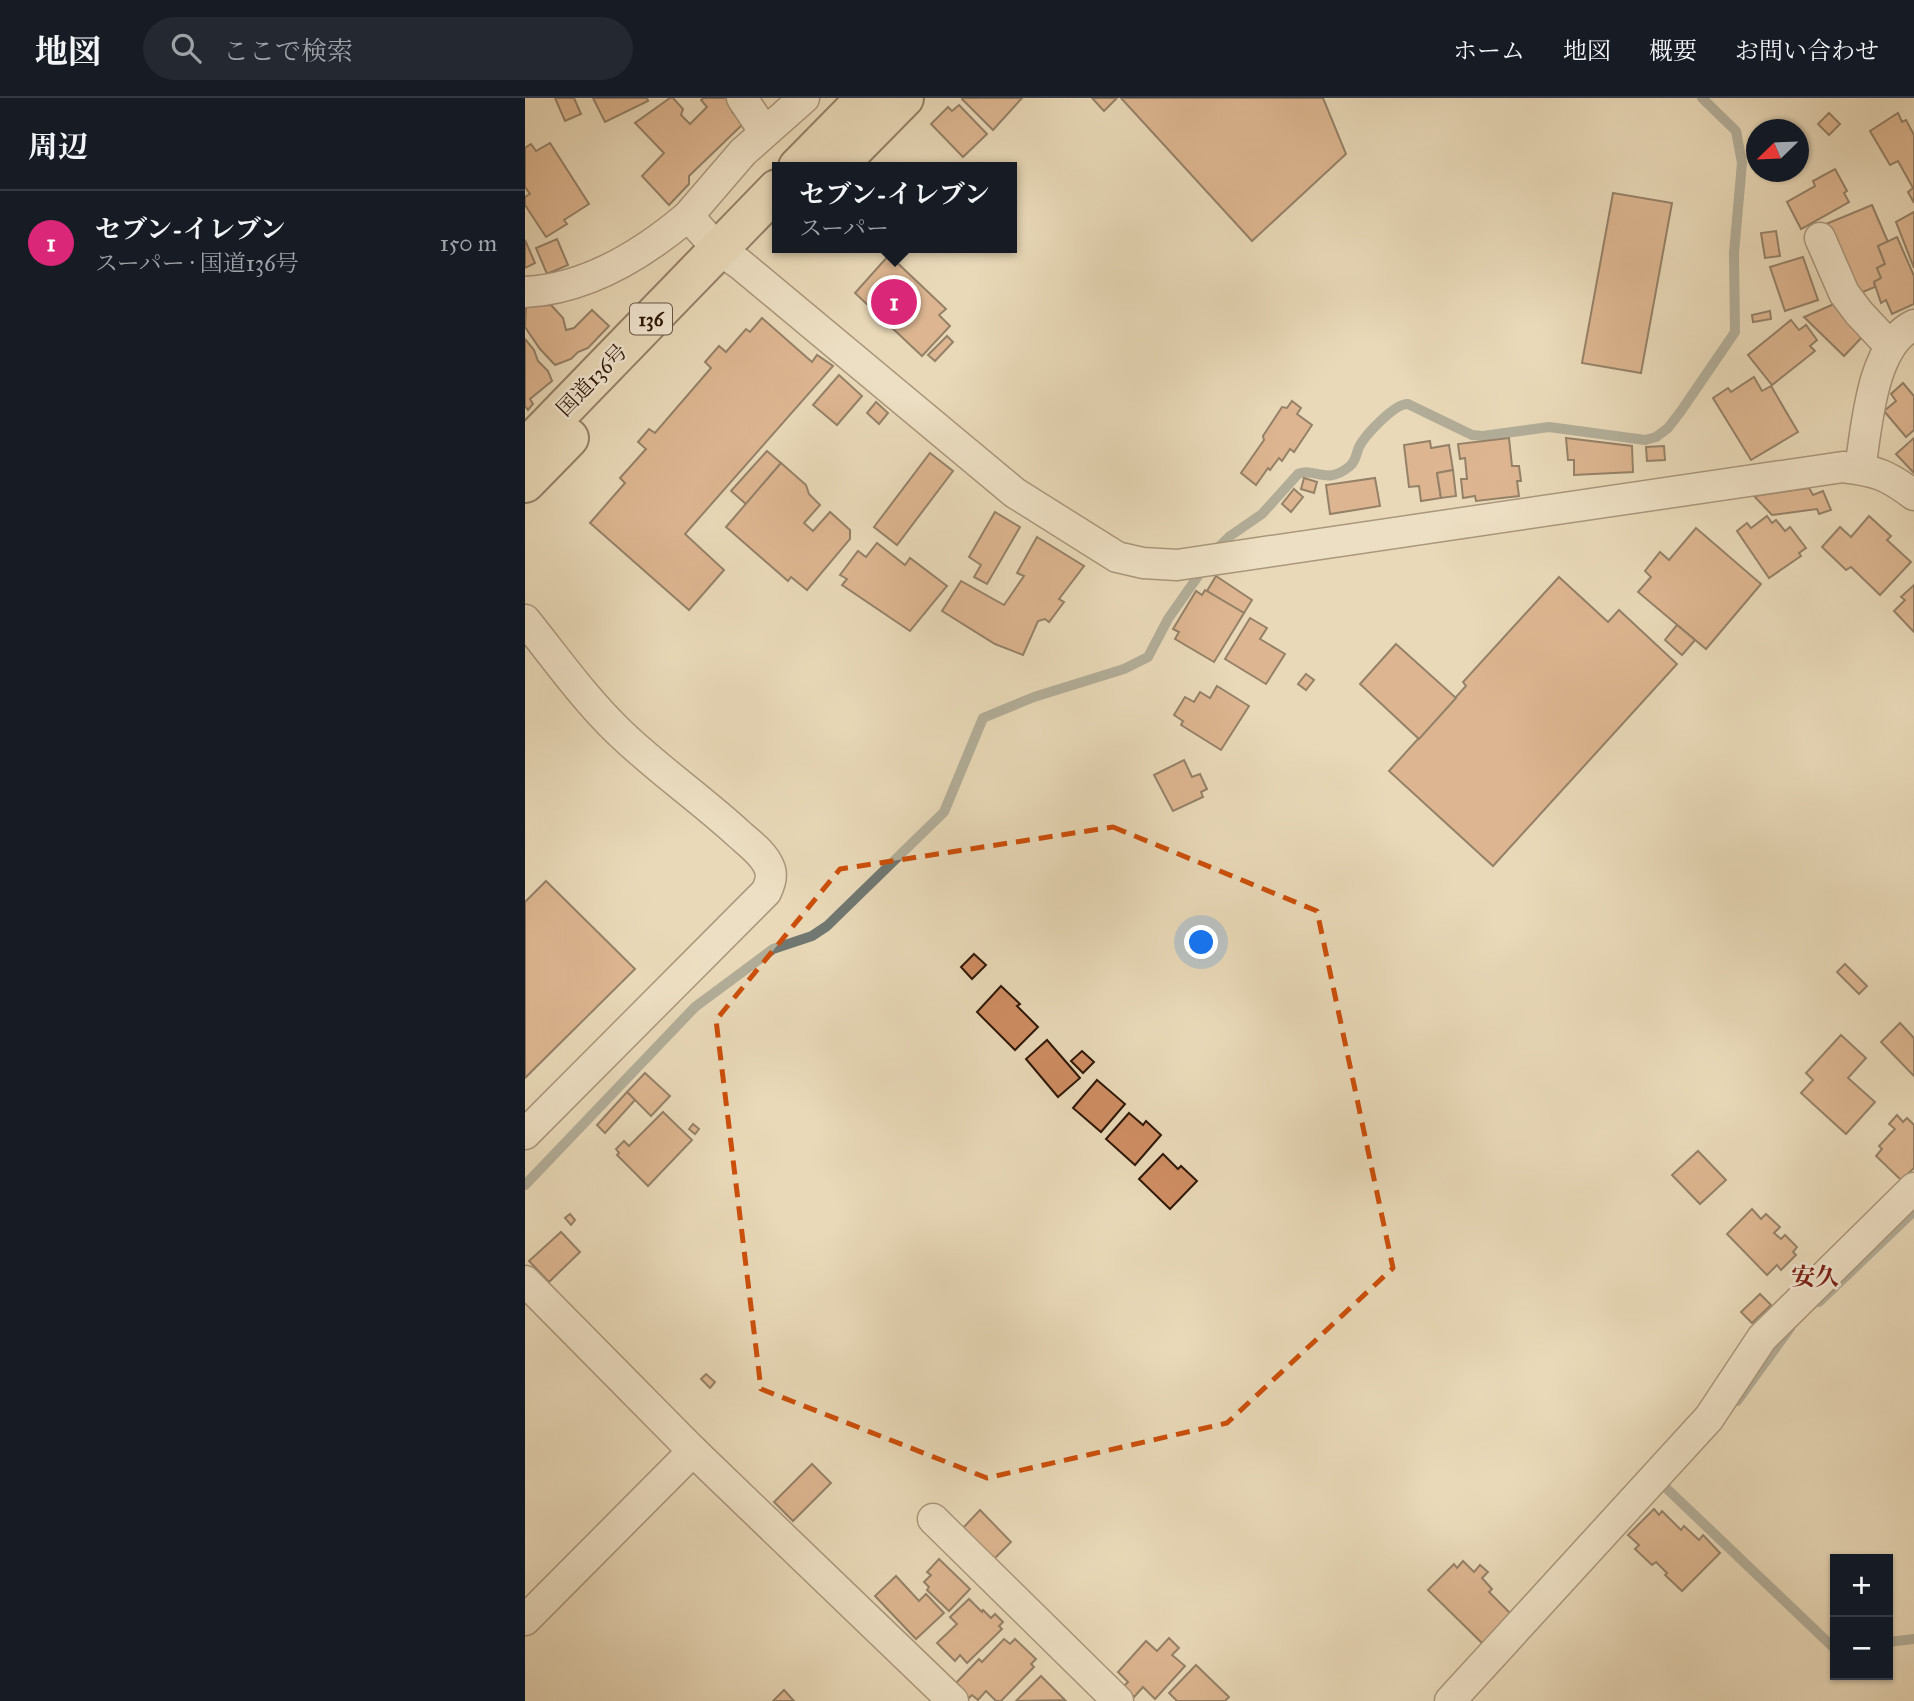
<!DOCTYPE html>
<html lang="ja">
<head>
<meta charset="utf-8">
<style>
  body { margin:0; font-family:"IM FELL Great Primer","Noto Serif JP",serif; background:#242831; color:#f1f3f6 }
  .controls { position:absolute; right:21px; bottom:21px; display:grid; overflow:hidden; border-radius:0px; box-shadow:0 2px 5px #0004 }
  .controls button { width:63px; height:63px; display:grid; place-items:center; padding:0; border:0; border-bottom:2px solid #363941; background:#171b24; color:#f1f3f6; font:35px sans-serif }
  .compass { position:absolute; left:1221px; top:21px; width:63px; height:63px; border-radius:50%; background:#171b24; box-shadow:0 2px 5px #0004; rotate:247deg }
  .you { position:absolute; left:677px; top:845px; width:24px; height:24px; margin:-18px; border:5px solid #fff; border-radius:50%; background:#1a73e8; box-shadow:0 0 0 10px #1a73e833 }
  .badge { display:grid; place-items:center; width:46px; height:46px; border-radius:50%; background:#db2777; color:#fff; font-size:23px; font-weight:700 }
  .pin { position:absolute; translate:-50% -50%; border:4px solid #fff; box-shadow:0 2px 7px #0006 }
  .popup { position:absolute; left:247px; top:64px; width:245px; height:91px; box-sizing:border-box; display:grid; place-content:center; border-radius:0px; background:#171b24; filter:drop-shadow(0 2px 5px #0005); font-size:23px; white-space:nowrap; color:#9ea1a6 }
  .popup b { font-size:26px; color:#f1f3f6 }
  .popup::after { content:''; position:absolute; left:50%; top:100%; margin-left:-14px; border:14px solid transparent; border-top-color:#171b24 }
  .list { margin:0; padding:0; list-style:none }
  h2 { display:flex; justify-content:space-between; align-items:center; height:91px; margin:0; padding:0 28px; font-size:30px }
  h2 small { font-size:23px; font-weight:400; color:#9ea1a6 }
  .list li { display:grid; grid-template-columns:46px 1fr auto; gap:21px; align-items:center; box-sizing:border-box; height:105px; padding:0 28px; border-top:2px solid #363941 }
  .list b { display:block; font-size:26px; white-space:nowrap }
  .list p { margin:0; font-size:23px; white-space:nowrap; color:#9ea1a6 }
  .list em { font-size:23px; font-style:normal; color:#9ea1a6 }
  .icon { flex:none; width:38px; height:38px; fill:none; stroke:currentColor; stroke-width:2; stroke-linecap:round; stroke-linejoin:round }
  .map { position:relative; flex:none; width:1389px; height:1603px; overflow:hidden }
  header { display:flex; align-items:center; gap:42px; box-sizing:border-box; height:98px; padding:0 35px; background:#171b24; border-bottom:2px solid #363941 }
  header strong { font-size:33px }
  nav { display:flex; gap:38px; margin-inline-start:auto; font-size:24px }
  .search { width:490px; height:63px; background:#242831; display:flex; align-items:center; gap:18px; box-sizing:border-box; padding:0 24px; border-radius:38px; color:#9ea1a6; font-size:26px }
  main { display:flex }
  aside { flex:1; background:#171b24 }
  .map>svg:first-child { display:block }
</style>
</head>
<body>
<header>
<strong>地図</strong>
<div class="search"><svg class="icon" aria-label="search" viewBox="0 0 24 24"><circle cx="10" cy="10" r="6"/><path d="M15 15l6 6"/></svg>ここで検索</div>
<nav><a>ホーム</a><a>地図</a><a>概要</a><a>お問い合わせ</a></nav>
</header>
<main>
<aside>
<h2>周辺<small></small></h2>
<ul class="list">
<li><span class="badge">1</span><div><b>セブン-イレブン</b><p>スーパー · 国道136号</p></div><em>150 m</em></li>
</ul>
</aside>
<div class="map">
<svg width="1389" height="1603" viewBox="0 0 1389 1603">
  <rect width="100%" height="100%" fill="#e9d9b8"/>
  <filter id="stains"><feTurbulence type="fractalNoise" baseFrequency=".00286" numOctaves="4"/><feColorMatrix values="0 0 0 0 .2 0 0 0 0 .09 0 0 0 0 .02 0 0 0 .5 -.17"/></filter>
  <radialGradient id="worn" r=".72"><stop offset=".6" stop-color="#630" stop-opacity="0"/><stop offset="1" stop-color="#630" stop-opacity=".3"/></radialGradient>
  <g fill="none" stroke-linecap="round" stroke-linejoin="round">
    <g stroke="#707872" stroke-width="10">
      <path d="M688,455L705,438L737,416L773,376C791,369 801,388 825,368C831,363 831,356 834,349C840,337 870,305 883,306L947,337L958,338L1024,329L1120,342L1131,339L1143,330L1156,313L1210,234L1209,155L1217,65L1211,33L1177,0"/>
      <polyline points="0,1087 170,909 248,851 287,838 302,828 419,714 458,620 509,599 599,571 623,559 643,521 678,471"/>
      <polyline points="1294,1204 1389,1113"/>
      <polyline points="1212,1303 1265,1230"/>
      <polyline points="1138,1387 1310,1551"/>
      <polyline points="1363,1544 1389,1541"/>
    </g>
  </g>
  <g fill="#cf8d63" stroke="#2f1808" stroke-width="2">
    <polygon points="30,0 49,0 56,16 40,23"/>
    <polygon points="68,0 122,0 123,3 80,24"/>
    <polygon points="145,0 148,0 158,11 156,17 165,26 182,9 176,2 179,0 201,0 210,10 207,14 218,26 164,78 164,86 144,107 117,78 139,55 110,25"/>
    <polygon points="497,0 468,32 437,1 437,0"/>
    <polygon points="567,0 592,0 579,13"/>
    <polygon points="596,0 798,0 821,56 727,143"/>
    <polygon points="434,7 462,36 438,59 406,26 423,9 427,13"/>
    <polygon points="1304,15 1315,26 1304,37 1293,26"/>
    <polygon points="1373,15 1377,24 1381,22 1389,37 1389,105 1383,94 1388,90 1373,63 1365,67 1345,33"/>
    <polygon points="25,45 64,106 39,122 42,126 21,139 0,107 0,99 5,96 0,89 0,50 6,46 11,53"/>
    <polygon points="1310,71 1322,93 1319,95 1324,104 1276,131 1262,104 1290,88 1288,83"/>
    <polygon points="1088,95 1147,105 1116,275 1057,265"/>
    <polygon points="1347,107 1363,144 1353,148 1360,166 1352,170 1356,180 1349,184 1350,189 1333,196 1301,126"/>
    <polygon points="1389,114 1389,170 1371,124"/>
    <polygon points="1251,133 1255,158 1240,160 1236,135"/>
    <polygon points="1372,139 1389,178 1389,206 1367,216 1361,202 1356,205 1349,184 1356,180 1352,170 1360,166 1353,148"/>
    <polygon points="32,141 43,167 22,176 11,150"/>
    <polygon points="0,142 10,165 0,170"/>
    <polygon points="364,157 421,211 414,217 425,228 397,258 330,195"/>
    <polygon points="1278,159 1293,202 1260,213 1245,169"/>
    <polygon points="1309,206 1340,236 1319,258 1279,219"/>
    <polygon points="26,207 38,220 41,232 49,230 67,212 84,228 63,250 53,254 46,261 30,267 15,251 0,229 1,208"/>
    <polygon points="1245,213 1246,221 1228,224 1227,217"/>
    <polygon points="237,220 287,264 292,257 308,268 160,436 199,472 164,512 65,425 100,385 95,380 121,351 113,344 124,331 130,335 186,270 180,264 194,248 201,254 221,231 225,234"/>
    <polygon points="1266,222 1274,232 1281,227 1292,242 1285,248 1290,253 1247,287 1223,257"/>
    <polygon points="422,238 428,244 410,263 403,257"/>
    <polygon points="0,241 9,252 13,263 23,273 27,283 5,301 8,306 3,312 0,308"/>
    <polygon points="314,277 337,298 312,327 288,307"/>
    <polygon points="1229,279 1237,293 1246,288 1273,334 1226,362 1188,300 1203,290 1206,294"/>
    <polygon points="1378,285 1389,298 1389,332 1381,339 1359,313 1371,303 1366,296"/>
    <polygon points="767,303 776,310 772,316 787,327 769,354 765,351 757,363 754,360 745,372 743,370 731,387 716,375 739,342 738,338 757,309 762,310"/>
    <polygon points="351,304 363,315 354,326 342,315"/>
    <polygon points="984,340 987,368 994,368 996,383 992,383 994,398 951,403 950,398 938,400 936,381 942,381 940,360 935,361 933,346"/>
    <polygon points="1041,340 1107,348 1108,374 1049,377 1049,362 1043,362"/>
    <polygon points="1389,340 1389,375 1371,356"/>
    <polygon points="905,343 906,350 924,347 928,372 912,375 916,400 896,403 894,388 884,389 879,347"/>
    <polygon points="1139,348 1140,362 1122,363 1121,349"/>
    <polygon points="242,353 256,365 221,406 206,393"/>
    <polygon points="405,355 428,373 372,447 349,429"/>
    <polygon points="256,365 281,387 284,396 295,407 279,425 288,433 305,414 325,432 325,441 282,492 266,479 263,483 201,429"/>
    <polygon points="928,372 931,398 916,400 912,375"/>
    <polygon points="779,380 792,384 789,395 776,391"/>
    <polygon points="850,380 855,408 805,416 801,387"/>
    <polygon points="1284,390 1288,397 1298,393 1306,412 1294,416 1292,411 1247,417 1229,398"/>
    <polygon points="769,391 778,399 766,414 757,406"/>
    <polygon points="470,414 495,429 462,486 449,479 456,467 444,459"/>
    <polygon points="1242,418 1247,425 1251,422 1260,433 1265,429 1281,450 1274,455 1276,458 1244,480 1212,433 1222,425 1226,430"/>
    <polygon points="1344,418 1366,438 1362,442 1386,464 1355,497 1326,469 1321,472 1297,449 1315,429 1326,439"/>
    <polygon points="1171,430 1236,486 1181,551 1113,494 1126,479 1120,473 1135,454 1144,462"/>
    <polygon points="512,439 559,468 534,501 539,504 524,524 520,521 513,523 498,557 470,546 417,513 436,483 479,507 499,478 492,475"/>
    <polygon points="352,445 380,467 385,460 422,488 385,533 317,487 322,481 315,477 333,453 341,459"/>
    <polygon points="691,478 727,502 719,515 682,493"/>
    <polygon points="1034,479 1083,524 1094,512 1152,566 968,768 864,673 941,588 938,584"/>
    <polygon points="1389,487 1389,534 1369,513 1380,502 1376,499"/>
    <polygon points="680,492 719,515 689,564 650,541 654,534 648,531 671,493 677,497"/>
    <polygon points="725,520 742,530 735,541 760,556 741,586 700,561"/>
    <polygon points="1152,527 1170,542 1157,557 1140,542"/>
    <polygon points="871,546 931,600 894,641 835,586"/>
    <polygon points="781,576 789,582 781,592 773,586"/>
    <polygon points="692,588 724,608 696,652 656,627 658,623 649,617 660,599 669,604 675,594 685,600"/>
    <polygon points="659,662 667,679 675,676 682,691 676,694 678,699 648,713 629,677"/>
    <polygon points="21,783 110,871 0,980 0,804"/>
    <polygon points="449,856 461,867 447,881 436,869"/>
    <polygon points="1320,866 1342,888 1334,896 1312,874"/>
    <polygon points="476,888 495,906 492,908 513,929 490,952 452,914"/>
    <polygon points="1375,925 1389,940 1389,978 1356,944"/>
    <polygon points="1316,937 1341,960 1323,980 1350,1004 1321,1036 1276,995 1288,982 1281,975"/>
    <polygon points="522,942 555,980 533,999 501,961"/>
    <polygon points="557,953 569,964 558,975 546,963"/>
    <polygon points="120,975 145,998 126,1018 102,994"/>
    <polygon points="572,982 600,1006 576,1034 548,1010"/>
    <polygon points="102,994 110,1002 80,1035 72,1027"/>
    <polygon points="138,1014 167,1042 123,1088 92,1057 94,1055 91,1051 99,1043 104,1048"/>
    <polygon points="604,1015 618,1027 621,1023 636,1037 610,1067 581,1041"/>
    <polygon points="1372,1017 1378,1024 1382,1020 1389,1027 1389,1070 1376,1082 1351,1058 1357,1051 1354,1048 1370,1031 1364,1026"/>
    <polygon points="168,1026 174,1031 170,1036 164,1031"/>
    <polygon points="1173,1053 1201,1082 1175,1106 1147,1077"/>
    <polygon points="638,1056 653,1071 656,1068 672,1083 645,1111 614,1081"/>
    <polygon points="1227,1111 1236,1121 1241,1116 1255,1129 1249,1135 1256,1141 1260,1137 1272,1149 1268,1154 1271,1157 1256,1172 1252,1167 1242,1177 1202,1136"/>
    <polygon points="45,1116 50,1122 46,1127 40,1120"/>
    <polygon points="36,1134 55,1154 24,1184 4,1163"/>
    <polygon points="1235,1196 1246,1207 1227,1225 1216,1214"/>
    <polygon points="181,1276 190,1284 185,1290 176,1281"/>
    <polygon points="287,1366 306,1385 268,1423 249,1404"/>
    <polygon points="1129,1411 1134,1417 1137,1413 1156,1432 1159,1428 1174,1442 1178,1437 1195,1455 1157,1493 1140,1477 1142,1475 1131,1464 1127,1467 1110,1451 1114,1447 1103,1437"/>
    <polygon points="455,1412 486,1444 468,1462 437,1431"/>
    <polygon points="414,1461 445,1491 424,1513 402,1492 404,1489 399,1484 406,1477 402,1474"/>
    <polygon points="938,1463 949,1474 955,1467 963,1474 957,1480 967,1491 964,1494 987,1517 959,1547 903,1492 929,1466 932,1470"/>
    <polygon points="371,1478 394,1503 401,1496 419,1515 391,1541 350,1498"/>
    <polygon points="444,1501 457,1514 458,1512 466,1520 470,1516 478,1524 474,1528 477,1531 442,1565 435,1557 430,1563 412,1545 432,1526 425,1519"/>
    <polygon points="644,1540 654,1550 647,1557 660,1568 630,1601 618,1589 609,1599 598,1589 603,1584 593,1574 621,1543 632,1553"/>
    <polygon points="479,1541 485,1546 490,1541 511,1561 506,1566 509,1569 476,1603 471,1603 461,1593 453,1602 447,1597 444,1600 430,1586 454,1561 457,1564"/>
    <polygon points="671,1567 704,1599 700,1603 652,1603 644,1595"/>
    <polygon points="516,1578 540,1602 491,1603"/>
    <polygon points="259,1592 269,1603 248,1603"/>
  </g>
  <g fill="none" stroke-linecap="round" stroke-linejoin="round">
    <defs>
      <g id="minor">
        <polyline points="217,0 239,33"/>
        <polyline points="163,118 218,54 279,0"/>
        <polyline points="1295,140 1319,195 1334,215 1365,248"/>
        <path d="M0,194C62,191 117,157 163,118L193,151L215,166L490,395L592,459L618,465L652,467L1318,369C1352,373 1362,377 1389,397"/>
        <path d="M1335,371C1342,329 1346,247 1389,227"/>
        <path d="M0,522C30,559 58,599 93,633C131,670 176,701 215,737C225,746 239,756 244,769C248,777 245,786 241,794L0,1036"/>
        <polyline points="0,1183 168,1353 428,1603"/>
        <polyline points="408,1421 593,1603"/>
        <polyline points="0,1522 168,1353"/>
        <polyline points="925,1603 1184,1320 1237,1240 1389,1090"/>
      </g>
      <g id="highway">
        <polyline points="273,69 341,0"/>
        <polyline points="311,69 379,0"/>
        <polyline points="0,351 252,91"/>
        <polyline points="0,385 44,340"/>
      </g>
    </defs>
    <use href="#minor" stroke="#5e4834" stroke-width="33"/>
    <use href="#highway" stroke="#2f1808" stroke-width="42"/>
    <use href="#minor" stroke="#f1e6d1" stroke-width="30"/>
    <use href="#highway" stroke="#e9d9b8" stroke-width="38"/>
  </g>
  <path d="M0 0H1389V1603H0ZM588,729L792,813L868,1170L702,1325L462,1380L236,1291L191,922L315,771Z" fill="#e9d9b8" fill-opacity=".55" fill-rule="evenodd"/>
  <path fill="none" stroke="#cc4f0b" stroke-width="5" stroke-dasharray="14 9" stroke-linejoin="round" d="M588,729L792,813L868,1170L702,1325L462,1380L236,1291L191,922L315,771Z"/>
  <g text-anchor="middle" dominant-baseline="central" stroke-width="5" stroke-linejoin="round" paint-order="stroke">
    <rect fill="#f1e6d1" stroke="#695644" stroke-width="2" x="105" y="205.5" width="42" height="31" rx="5"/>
    <g font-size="19" font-weight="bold" fill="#2f1808">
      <text x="126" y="221">136</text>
    </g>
    <g font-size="21" fill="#2f1808" stroke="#f1e6d1">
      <text transform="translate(67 282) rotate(-46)">国道136号</text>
    </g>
    <g font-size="24" font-weight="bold" fill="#7a1f14" stroke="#f1e6d1">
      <text x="1290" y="1179">安久</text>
    </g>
  </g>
  <rect width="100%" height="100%" filter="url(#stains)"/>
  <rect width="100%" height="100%" fill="url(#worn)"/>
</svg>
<div class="controls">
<button>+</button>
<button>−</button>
</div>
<svg class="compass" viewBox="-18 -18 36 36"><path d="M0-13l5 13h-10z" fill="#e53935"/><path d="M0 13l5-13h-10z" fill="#9ea1a6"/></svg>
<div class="you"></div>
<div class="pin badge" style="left:369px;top:204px">1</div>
<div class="popup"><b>セブン-イレブン</b>スーパー</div>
</div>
</main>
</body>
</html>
